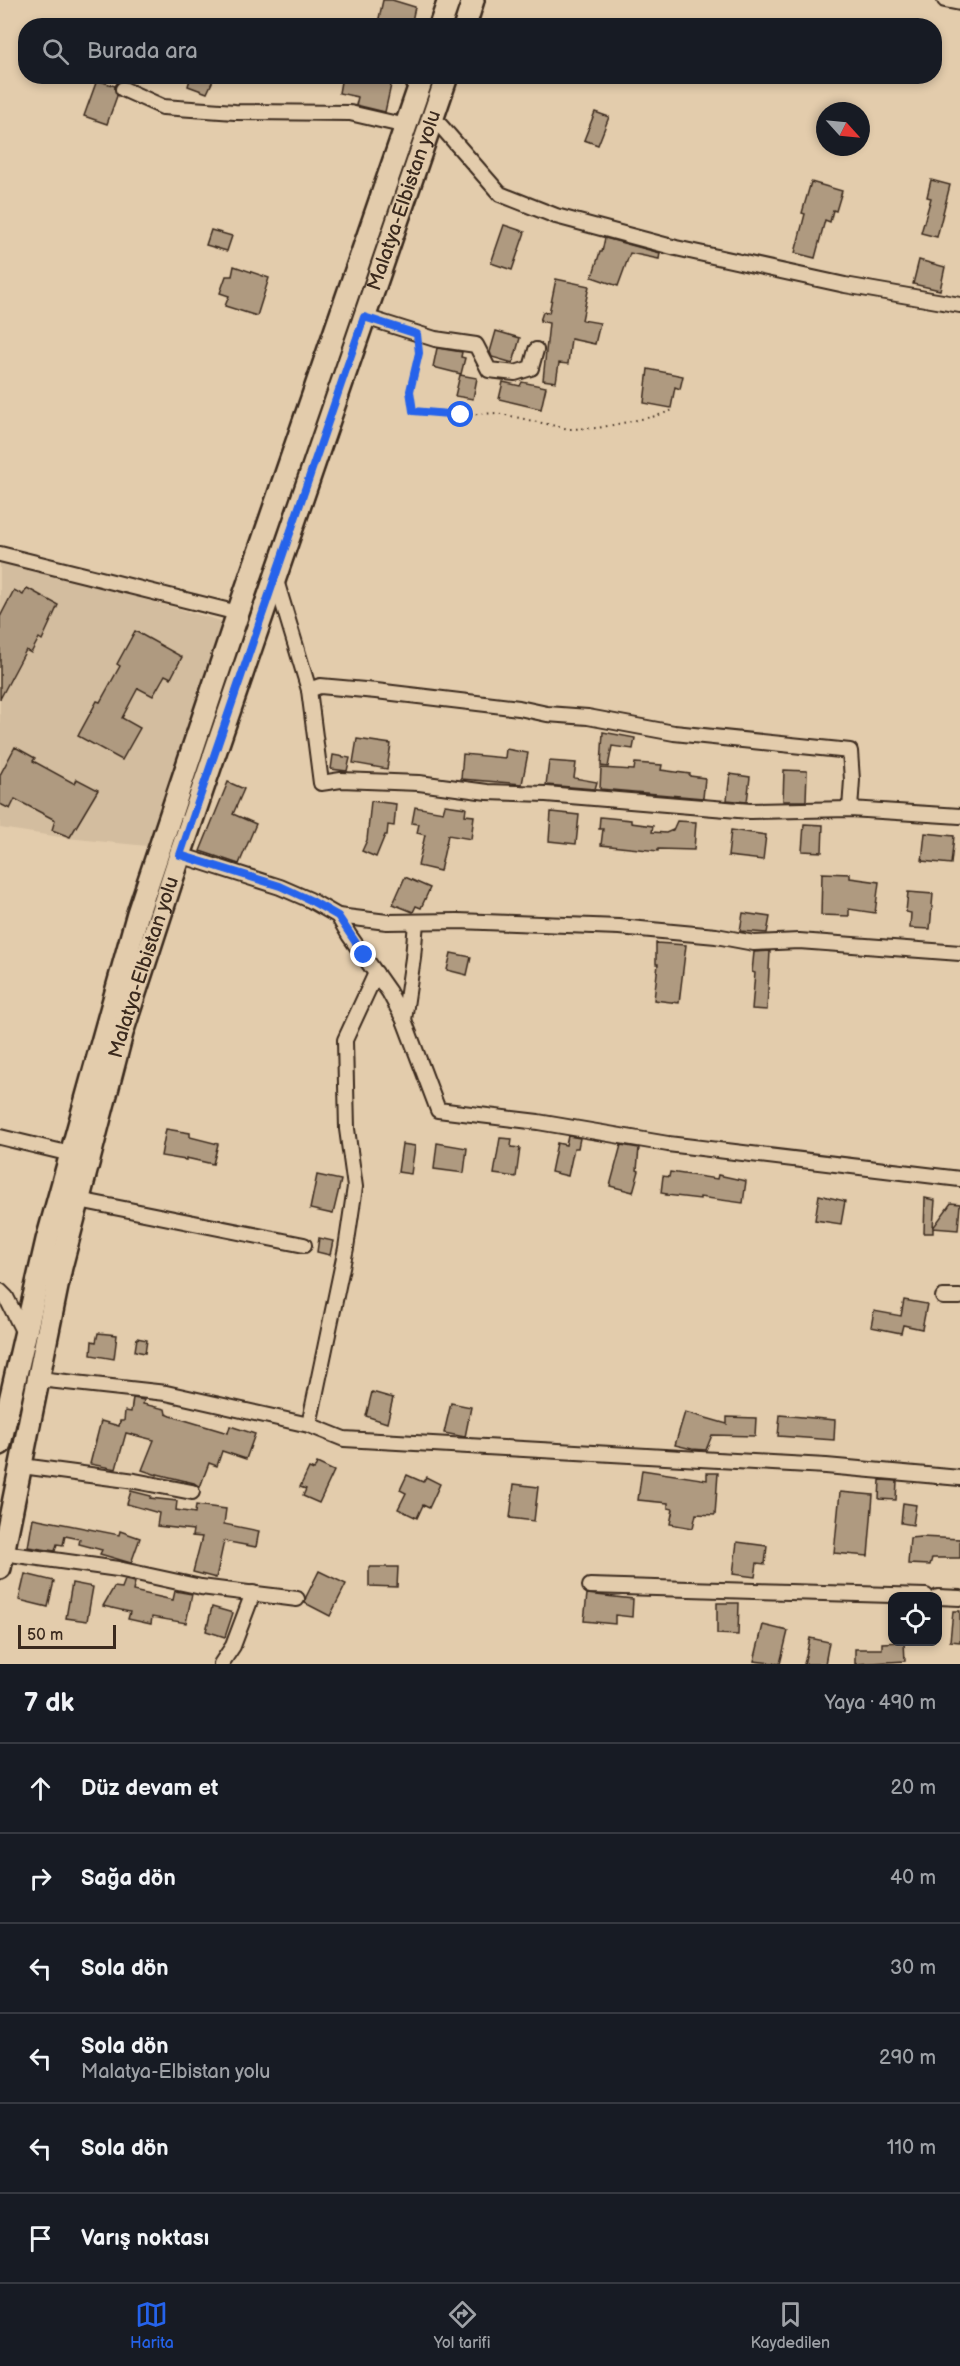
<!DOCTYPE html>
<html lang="tr">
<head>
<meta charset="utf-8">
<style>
  body { margin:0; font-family:"Balsamiq Sans",sans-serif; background:#242831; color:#f1f3f6 }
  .controls { position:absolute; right:18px; bottom:18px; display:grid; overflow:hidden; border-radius:12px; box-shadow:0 3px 9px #0003 }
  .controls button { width:54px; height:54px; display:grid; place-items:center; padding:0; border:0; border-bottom:2px solid #363941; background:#171b24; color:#f1f3f6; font:30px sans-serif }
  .compass { position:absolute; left:816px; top:102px; width:54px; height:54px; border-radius:50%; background:#171b24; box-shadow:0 3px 9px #0003; rotate:117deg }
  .scale { position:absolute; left:18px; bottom:15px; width:98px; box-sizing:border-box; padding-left:6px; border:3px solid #3b2a1e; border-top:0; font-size:16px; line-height:21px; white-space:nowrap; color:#3b2a1e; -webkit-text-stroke:4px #e3ccac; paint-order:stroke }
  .stop { position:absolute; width:18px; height:18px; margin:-14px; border:4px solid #2563eb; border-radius:50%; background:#fff }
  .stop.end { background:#2563eb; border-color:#fff; box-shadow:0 2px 6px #0008 }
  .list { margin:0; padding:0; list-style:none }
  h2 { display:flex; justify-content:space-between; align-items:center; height:78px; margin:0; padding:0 24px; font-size:26px }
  h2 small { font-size:20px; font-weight:400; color:#9ea1a6 }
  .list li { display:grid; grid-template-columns:39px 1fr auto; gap:18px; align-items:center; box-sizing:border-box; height:90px; padding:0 24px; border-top:2px solid #363941 }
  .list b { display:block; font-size:22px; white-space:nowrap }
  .list p { margin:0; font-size:20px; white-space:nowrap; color:#9ea1a6 }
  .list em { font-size:20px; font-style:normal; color:#9ea1a6 }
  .icon { flex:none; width:33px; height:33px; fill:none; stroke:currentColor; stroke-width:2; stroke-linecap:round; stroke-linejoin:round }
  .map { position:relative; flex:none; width:960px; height:1664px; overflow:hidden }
  .search { position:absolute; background:#171b24; box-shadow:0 3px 9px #0003; left:18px; right:18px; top:18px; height:66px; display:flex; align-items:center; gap:15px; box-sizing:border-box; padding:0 21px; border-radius:24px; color:#9ea1a6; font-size:22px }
  .sheet { height:618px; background:#171b24 }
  nav { display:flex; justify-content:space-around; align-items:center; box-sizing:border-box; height:84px; border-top:2px solid #363941; background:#171b24; font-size:16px; color:#9ea1a6 }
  nav a { display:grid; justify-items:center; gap:3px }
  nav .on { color:#2563eb }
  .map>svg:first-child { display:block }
</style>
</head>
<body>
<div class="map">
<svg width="960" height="1664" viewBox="0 0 960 1664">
  <rect width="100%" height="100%" fill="#e3ccac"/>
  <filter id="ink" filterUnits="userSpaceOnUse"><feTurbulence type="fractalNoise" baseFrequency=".0167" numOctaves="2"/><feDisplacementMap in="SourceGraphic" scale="12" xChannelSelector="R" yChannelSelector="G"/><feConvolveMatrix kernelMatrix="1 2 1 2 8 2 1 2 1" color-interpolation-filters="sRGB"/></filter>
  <g filter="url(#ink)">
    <polygon fill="#d3bd9f" points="0,562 44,571 221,621 226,633 147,846 67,838 0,828"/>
    <g fill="#af9a80" stroke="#3b2a1e" stroke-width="1.5">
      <polygon points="383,0 392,0 415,7 411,26 396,21 396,26 378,23"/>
      <polygon points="191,76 215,76 207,93 188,86"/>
      <polygon points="342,76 393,76 385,112 356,105 358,97 339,93"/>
      <polygon points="97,80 115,86 117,96 107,124 84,116"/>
      <polygon points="595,112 609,117 598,145 584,140"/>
      <polygon points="931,180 950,185 937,237 921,233 931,198 927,197"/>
      <polygon points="811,182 842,191 836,211 833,210 830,222 825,220 815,258 795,253 805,214 802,213"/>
      <polygon points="504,225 525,232 512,270 491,263"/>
      <polygon points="211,230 232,236 227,251 206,245"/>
      <polygon points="605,238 660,253 659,259 630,253 618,286 592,277 600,252 602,252"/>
      <polygon points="919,260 945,267 940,290 913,284"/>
      <polygon points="234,266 269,278 257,316 225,306 229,296 220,293 226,276 232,276"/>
      <polygon points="556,279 589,286 582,320 600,323 595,344 571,339 568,364 559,363 556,382 543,380 549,323 540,321 543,312 549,313"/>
      <polygon points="496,331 520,338 513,363 492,357 490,352"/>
      <polygon points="437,348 462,352 461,357 465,358 461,374 433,367"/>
      <polygon points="648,369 683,376 680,389 675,387 671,408 644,403"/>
      <polygon points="460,375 477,378 473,399 455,396"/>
      <polygon points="503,382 520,386 522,382 546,387 541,409 499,399"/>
      <polygon points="27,588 58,605 42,640 39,638 31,653 26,650 0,699 0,617 14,590 23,595"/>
      <polygon points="135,631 182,657 171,678 165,675 153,696 138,688 122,718 140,728 122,760 78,736 97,701 100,702 120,666 117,664"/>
      <polygon points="603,732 635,738 633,749 612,746 608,767 601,766"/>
      <polygon points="357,739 391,744 387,769 353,763"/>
      <polygon points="15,747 35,758 33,761 75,784 77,779 98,790 70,837 52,830 55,820 15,799 10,809 0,804 0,775"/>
      <polygon points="506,749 528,753 522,784 461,779 463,754 505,758"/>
      <polygon points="333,755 350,758 347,771 331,769"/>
      <polygon points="549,761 576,763 574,778 597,782 595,789 546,785"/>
      <polygon points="635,763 662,765 661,770 690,774 690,776 705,778 703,798 600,789 601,768 634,770"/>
      <polygon points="784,770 807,771 806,801 783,801"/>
      <polygon points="730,774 750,777 747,802 727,800"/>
      <polygon points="228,782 244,789 233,814 256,824 239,864 200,851"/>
      <polygon points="371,801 396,804 394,826 388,825 387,835 385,835 376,857 362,851 367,840"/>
      <polygon points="445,805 466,808 465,815 474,816 471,839 448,835 440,871 418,866 425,835 417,833 419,824 412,823 415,807 443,812"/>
      <polygon points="551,812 579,815 576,844 549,841"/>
      <polygon points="600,817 631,820 631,823 653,826 652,832 666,833 673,830 677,821 696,822 694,850 658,849 658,851 601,845 603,829 599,829"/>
      <polygon points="804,824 823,825 822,852 802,851"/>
      <polygon points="731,830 766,835 763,860 728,856"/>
      <polygon points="925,833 954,836 951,864 922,861"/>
      <polygon points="822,873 850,874 850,878 879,882 875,913 849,909 849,916 821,915"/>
      <polygon points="405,877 430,888 421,908 416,906 413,912 393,904"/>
      <polygon points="908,892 933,894 930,929 910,928 911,913 906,912"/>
      <polygon points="743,913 770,917 767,933 740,931"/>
      <polygon points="656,943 686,945 679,1003 654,1000 658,964 656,964"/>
      <polygon points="770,951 767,1010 752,1009 755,973 752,972 754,952"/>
      <polygon points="451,953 471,957 467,975 447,970"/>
      <polygon points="166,1129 190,1133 190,1137 218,1144 213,1164 186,1158 186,1160 161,1156"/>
      <polygon points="568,1136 580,1138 578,1148 574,1148 568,1176 551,1172 557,1143 566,1145"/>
      <polygon points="500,1138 512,1139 511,1147 520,1148 516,1177 494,1174"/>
      <polygon points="437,1143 467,1148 464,1173 434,1169"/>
      <polygon points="402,1144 415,1146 411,1174 398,1172"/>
      <polygon points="621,1145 639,1148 637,1170 639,1171 633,1192 610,1186"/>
      <polygon points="670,1172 717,1179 718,1175 746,1181 743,1203 700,1197 700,1199 666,1195 667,1194 661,1193 663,1176 669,1177"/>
      <polygon points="317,1175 341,1180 333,1214 310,1209"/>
      <polygon points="819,1195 845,1201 841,1224 815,1220"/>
      <polygon points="925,1198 935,1200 933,1228 951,1203 960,1204 958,1230 933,1228 933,1233 924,1233"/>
      <polygon points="319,1238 333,1241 330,1255 317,1252"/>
      <polygon points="904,1300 927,1304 922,1329 903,1325 901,1333 871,1327 874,1311 901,1316"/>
      <polygon points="98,1333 117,1335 114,1359 91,1355 92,1341 96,1342"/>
      <polygon points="137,1338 147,1340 145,1353 135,1351"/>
      <polygon points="372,1392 393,1398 387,1423 366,1416"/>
      <polygon points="133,1398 144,1400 143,1404 165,1409 166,1414 171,1416 228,1433 230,1426 255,1434 246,1459 222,1451 217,1466 209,1463 200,1487 194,1483 157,1474 157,1475 142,1470 154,1440 126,1433 116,1469 90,1464 101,1421 119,1426 120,1421 124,1421 125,1411 131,1412"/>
      <polygon points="451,1403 471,1407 465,1437 444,1433"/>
      <polygon points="685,1412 727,1424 727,1417 756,1418 755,1436 712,1435 706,1450 692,1449 675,1445"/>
      <polygon points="780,1415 835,1420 834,1440 778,1436"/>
      <polygon points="317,1463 334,1471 319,1503 303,1496 306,1489 300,1487 309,1468 314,1470"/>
      <polygon points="642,1470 707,1480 707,1473 718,1473 715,1515 696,1514 693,1528 670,1524 673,1509 668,1508 668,1503 638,1500"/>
      <polygon points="407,1475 423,1482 426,1477 440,1484 429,1508 423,1505 417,1518 398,1509 406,1493 400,1490"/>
      <polygon points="880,1480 897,1481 896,1500 879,1499"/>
      <polygon points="514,1484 538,1487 534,1521 510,1518"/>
      <polygon points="131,1491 151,1496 150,1498 177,1501 176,1510 195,1513 196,1505 226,1509 224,1524 259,1531 256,1547 224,1541 216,1578 193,1572 202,1537 192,1536 193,1530 157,1526 159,1513 127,1504"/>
      <polygon points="840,1492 873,1495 868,1556 834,1553"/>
      <polygon points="903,1503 916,1505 913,1525 901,1523"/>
      <polygon points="33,1518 119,1535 120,1531 140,1538 131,1563 100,1554 102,1550 79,1544 80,1539 65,1536 63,1545 57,1544 55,1551 28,1547"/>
      <polygon points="921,1537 960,1539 960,1558 932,1558 930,1565 908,1564 910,1538"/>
      <polygon points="737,1542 767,1546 765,1564 757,1563 755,1577 733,1574"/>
      <polygon points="369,1567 398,1567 397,1587 369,1586"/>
      <polygon points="319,1571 346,1584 330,1616 305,1603 306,1597"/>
      <polygon points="25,1574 54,1581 48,1607 19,1600"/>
      <polygon points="125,1580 135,1582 133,1591 173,1600 175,1591 192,1594 186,1623 152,1617 151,1624 128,1619 130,1612 103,1606 114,1587 122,1588"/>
      <polygon points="72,1583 93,1587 87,1621 66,1618"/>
      <polygon points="587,1594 633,1599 632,1617 615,1615 615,1624 584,1621"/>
      <polygon points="717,1603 739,1603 738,1635 717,1634"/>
      <polygon points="212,1607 233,1613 225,1637 206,1631"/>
      <polygon points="953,1611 960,1611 960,1642 950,1641"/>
      <polygon points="763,1625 788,1631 780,1664 754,1661"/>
      <polygon points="810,1638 829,1642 825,1664 804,1664"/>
      <polygon points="904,1642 905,1661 855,1664 855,1649 882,1649 882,1643"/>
    </g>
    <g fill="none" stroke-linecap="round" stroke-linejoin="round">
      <defs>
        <g id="minor">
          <polyline points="945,0 960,3"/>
          <polyline points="123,89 163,107 235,112 350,113 406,126"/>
          <polyline points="433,117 500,194 556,216 676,248 845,285 960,305"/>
          <polyline points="365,317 435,339 476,345 489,370 515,373 531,368 536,350"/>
          <polyline points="0,554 238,613"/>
          <polyline points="275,577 309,690 321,783 341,780 419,783 487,792 546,794 750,811 850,809 960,816"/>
          <polyline points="309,690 320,686 376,691 519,708 547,714 588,717 674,733 850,751 852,780 850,809"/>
          <polyline points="180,855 280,887 310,900 338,916 349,935 389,992 404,1020 438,1110 538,1122 668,1144 960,1179"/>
          <polyline points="338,916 387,922 458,921 619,927 716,936 754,943 799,941 960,953"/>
          <polyline points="404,1020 413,958 416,922"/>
          <polyline points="0,1137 71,1154"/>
          <polyline points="79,1200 304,1245"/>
          <polyline points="0,1291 6,1297 25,1335"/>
          <polyline points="943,1297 960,1297"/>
          <polyline points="39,1379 166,1393 309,1425 344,1439 826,1466 960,1478"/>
          <polyline points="309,1425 346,1248 355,1187 347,1129 345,1040 376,973"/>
          <polyline points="22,1466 135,1481 192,1492"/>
          <polyline points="3,1553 118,1569 201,1587 297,1599"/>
          <polyline points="590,1586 926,1596"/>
          <polyline points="938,1597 960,1598"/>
          <polyline points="221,1664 233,1646 253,1593"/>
        </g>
        <g id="primary">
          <polyline points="440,26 449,0"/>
          <polyline points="465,26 473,0"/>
          <polyline points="0,1444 47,1240 138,913 238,613 423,76"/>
          <path id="s1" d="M0,1568L61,1267L122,1033L180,855L447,76"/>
        </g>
      </defs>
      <use href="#minor" stroke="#3b2a1e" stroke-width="18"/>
      <use href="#primary" stroke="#3b2a1e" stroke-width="26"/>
      <polyline stroke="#3b2a1e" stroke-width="2" stroke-dasharray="1.5 4.5" stroke-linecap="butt" points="418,349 410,391 413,411 461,415 497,413 569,429 598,428 656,416 673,410"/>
      <use href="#minor" stroke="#e3ccac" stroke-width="14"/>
      <use href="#primary" stroke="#e3ccac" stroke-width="21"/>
    </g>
  </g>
  <g fill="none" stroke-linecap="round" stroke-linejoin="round" filter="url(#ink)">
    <polyline stroke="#2563eb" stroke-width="8" points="364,955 338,916 310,900 280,886 180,855 364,317 417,334 419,353 410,391 413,411 461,415"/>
  </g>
  <g text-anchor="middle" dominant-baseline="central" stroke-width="4.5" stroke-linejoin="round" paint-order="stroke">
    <g font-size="20" fill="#3b2a1e" stroke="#e3ccac">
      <text stroke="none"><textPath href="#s1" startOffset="1428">Malatya-Elbistan yolu</textPath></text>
      <text stroke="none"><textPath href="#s1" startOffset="618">Malatya-Elbistan yolu</textPath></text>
    </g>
  </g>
</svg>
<div class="controls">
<button><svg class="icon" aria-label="locate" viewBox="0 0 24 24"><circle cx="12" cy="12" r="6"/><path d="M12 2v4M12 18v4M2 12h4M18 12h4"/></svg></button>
</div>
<svg class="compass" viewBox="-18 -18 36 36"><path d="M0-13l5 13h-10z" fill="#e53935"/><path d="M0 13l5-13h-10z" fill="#9ea1a6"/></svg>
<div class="scale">50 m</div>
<div class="stop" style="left:461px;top:415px"></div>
<div class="stop end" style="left:364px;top:955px"></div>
<div class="search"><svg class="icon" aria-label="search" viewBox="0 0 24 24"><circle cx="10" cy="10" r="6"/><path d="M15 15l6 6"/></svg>Burada ara</div>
</div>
<section class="sheet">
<h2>7 dk<small>Yaya · 490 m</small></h2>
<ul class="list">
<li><svg class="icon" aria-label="ahead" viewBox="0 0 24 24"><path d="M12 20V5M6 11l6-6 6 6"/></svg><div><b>Düz devam et</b></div><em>20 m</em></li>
<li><svg class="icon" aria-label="right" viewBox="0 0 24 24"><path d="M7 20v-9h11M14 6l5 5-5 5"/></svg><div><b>Sağa dön</b></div><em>40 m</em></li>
<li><svg class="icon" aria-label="left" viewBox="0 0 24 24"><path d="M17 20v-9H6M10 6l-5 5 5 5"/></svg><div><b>Sola dön</b></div><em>30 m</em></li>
<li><svg class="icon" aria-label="left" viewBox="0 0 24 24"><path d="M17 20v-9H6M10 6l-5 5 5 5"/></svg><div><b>Sola dön</b><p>Malatya-Elbistan yolu</p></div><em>290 m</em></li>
<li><svg class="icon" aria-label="left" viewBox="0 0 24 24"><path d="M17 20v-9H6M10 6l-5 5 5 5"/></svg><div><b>Sola dön</b></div><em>110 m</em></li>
<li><svg class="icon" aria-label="arrive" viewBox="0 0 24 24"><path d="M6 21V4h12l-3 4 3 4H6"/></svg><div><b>Varış noktası</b></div></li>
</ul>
</section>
<nav>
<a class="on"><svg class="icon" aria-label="map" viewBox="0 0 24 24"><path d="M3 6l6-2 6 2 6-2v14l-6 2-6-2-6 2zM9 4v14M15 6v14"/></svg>Harita</a>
<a><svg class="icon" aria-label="directions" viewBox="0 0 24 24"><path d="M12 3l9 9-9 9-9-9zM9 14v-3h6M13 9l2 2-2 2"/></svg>Yol tarifi</a>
<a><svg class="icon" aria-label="saved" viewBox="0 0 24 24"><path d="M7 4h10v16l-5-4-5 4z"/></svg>Kaydedilen</a>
</nav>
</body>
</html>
